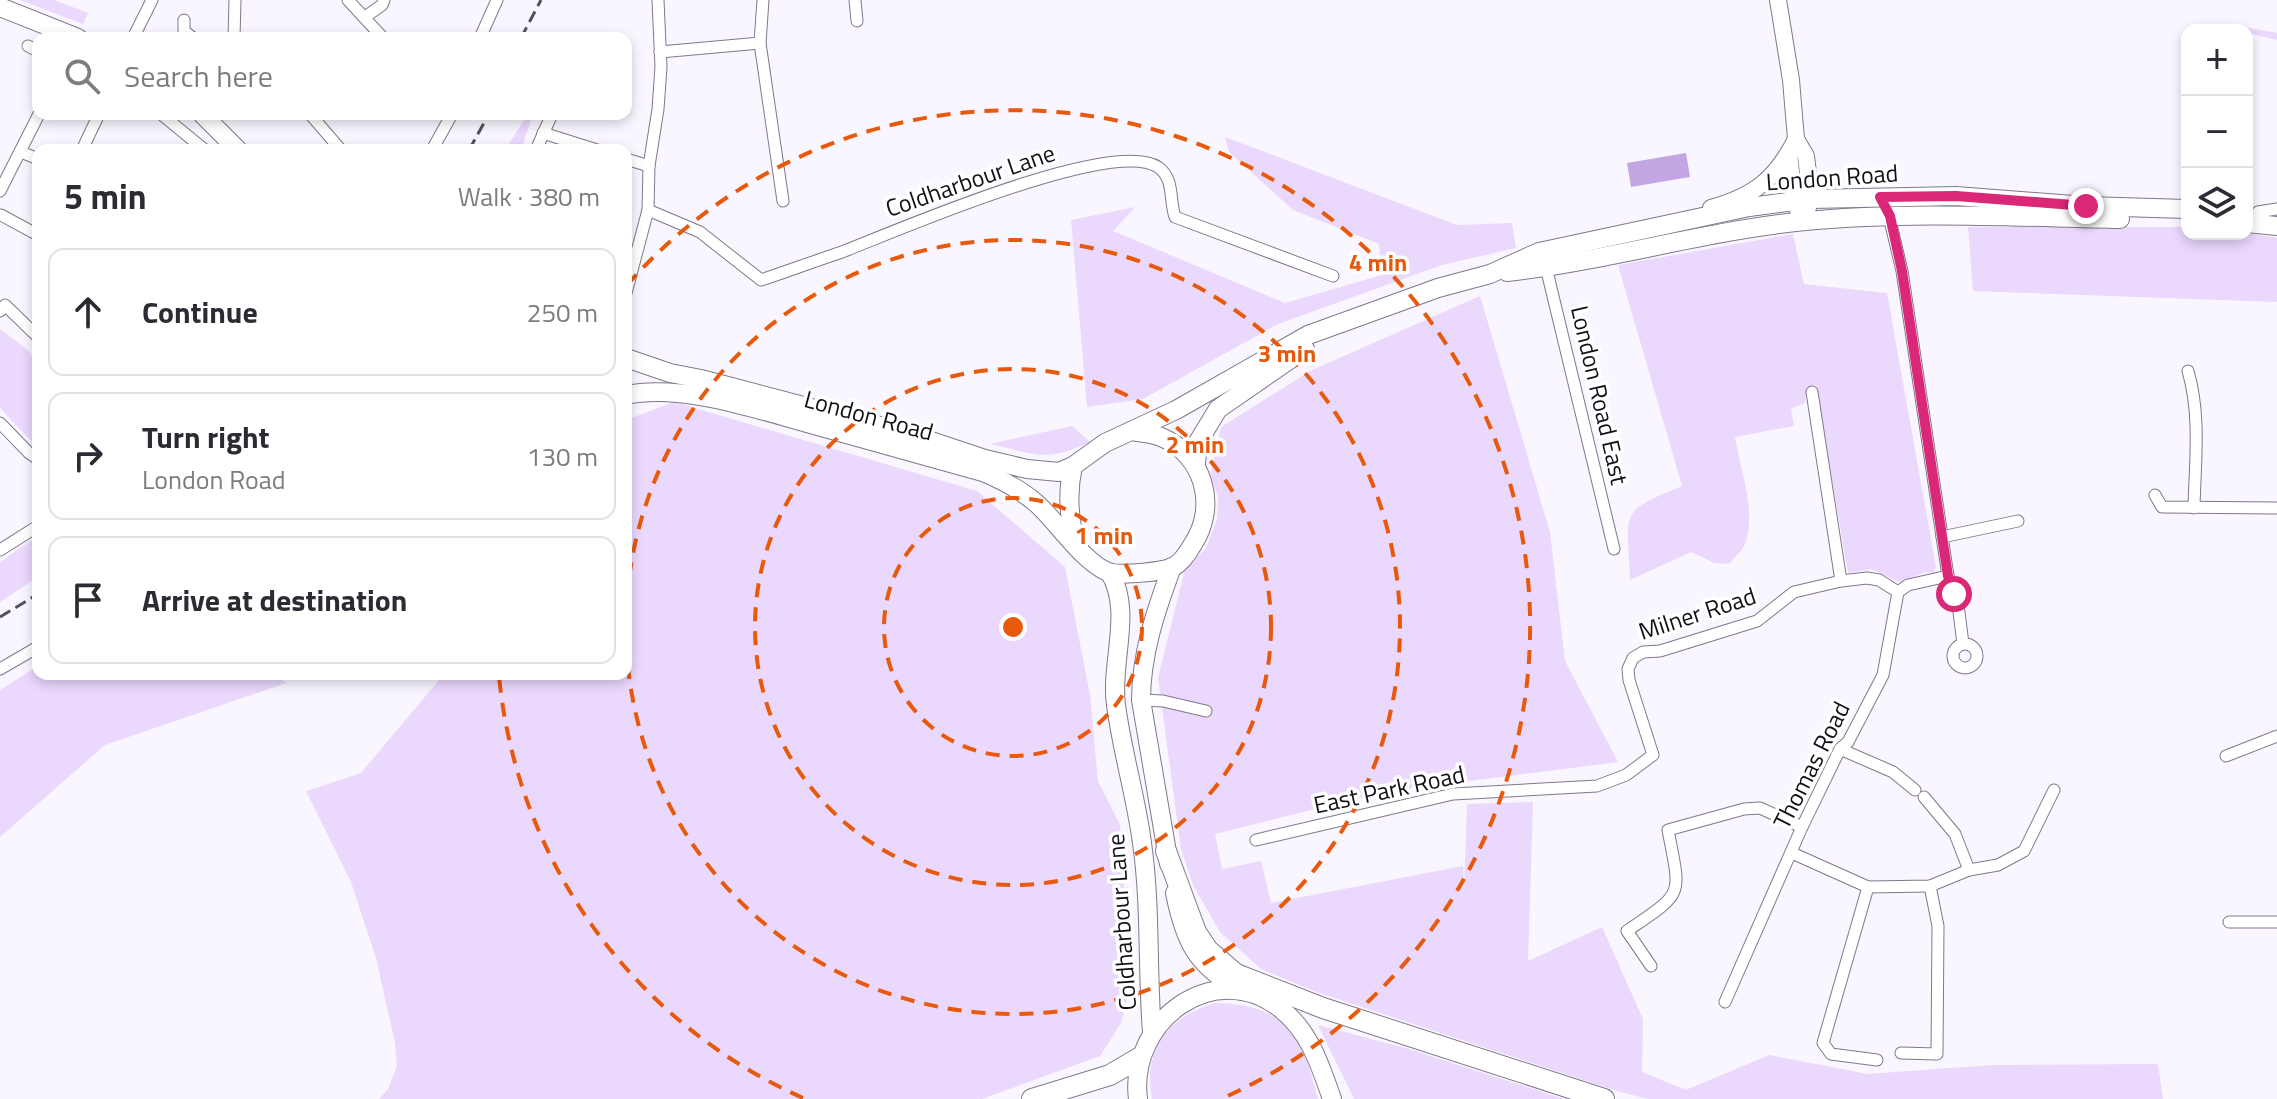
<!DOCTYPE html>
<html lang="en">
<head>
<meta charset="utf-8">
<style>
  body { margin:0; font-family:"Titillium Web",sans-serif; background:#f2f2f3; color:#2b2b33 }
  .controls { position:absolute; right:24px; top:24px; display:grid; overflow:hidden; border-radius:16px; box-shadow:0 4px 12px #0003 }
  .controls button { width:72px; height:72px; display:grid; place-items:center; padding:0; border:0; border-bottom:2px solid #e1e1e2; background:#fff; color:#2b2b33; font:40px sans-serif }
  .stop { position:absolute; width:24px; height:24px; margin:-18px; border:6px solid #db2777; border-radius:50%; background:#fff }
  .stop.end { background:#db2777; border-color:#fff; box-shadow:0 2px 8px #0008 }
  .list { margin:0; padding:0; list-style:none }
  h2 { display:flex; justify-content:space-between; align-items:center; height:104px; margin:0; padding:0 32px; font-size:34px }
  h2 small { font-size:26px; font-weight:400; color:#7c7c81 }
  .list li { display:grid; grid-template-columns:52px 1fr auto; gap:24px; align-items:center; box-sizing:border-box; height:128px; margin:0 16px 16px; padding:0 16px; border:2px solid #e1e1e2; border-radius:16px }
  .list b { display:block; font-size:30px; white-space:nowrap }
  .list p { margin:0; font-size:26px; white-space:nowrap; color:#7c7c81 }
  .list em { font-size:26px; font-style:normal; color:#7c7c81 }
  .icon { flex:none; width:44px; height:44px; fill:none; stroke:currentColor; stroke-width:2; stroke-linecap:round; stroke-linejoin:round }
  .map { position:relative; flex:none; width:2277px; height:1099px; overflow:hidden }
  .search { position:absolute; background:#fff; box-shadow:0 4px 12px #0003; left:32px; top:32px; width:600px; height:88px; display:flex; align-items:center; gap:20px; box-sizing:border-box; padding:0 28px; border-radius:16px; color:#7c7c81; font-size:30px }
  .panel { position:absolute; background:#fff; box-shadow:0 4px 12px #0003; left:32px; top:144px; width:600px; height:536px; border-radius:16px }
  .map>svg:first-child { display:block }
</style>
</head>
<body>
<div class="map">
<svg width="2277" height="1099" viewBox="0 0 2277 1099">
  <rect width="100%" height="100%" fill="#faf6ff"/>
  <g fill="#ead8fd">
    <polygon points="20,0 54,0 88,13 83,24"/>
    <polygon points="2234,25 2277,33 2277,40 2247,33 2247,30 2227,30"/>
    <polygon points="528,114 533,114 521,150 505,150"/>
    <polygon points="1225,137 1457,225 1512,223 1516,248 1442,265 1278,324 1143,399 1087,407 1071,220 1135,207 1113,231 1285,303 1382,275 1379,244 1293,210 1229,152"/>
    <polygon points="1968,227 2187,227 2187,234 2247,233 2277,238 2277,302 1973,291"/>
    <path d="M1793,234L1804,284L1887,293L1936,567L1933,573L1926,572L1899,582L1871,569L1848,573L1816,385L1807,387L1805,403L1791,409L1794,426L1735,437C1740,468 1757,514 1745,544C1742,551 1734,558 1729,564L1714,563L1691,552L1630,580C1628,512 1616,513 1682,486L1618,265Z"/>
    <polygon points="1480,296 1550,532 1565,661 1618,762 1382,792 1215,834 1222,869 1261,861 1271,903 1463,866 1464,893 1467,804 1533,802 1528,961 1602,927 1643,1019 1642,1072 1686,1090 1769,1055 1868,1074 1992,1065 2158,1064 2163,1099 1648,1099 1617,1091 1316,992 1261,969 1220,932 1193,885 1181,849 1158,678 1185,569 1206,548 1217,519 1218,496 1210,477 1221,427 1312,370"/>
    <polygon points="0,329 29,351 38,369 38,448 0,408"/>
    <polygon points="674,402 977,491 1065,567 1090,695 1098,781 1120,825 1130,988 1121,1023 1100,1056 982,1099 379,1099 388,1089 397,1066 395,1043 376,958 351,882 306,791 361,773 444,674 626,674 626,420"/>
    <path d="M1072,426L1090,442C1045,463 1036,454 990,444Z"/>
    <polygon points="38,536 38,577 0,602 0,562"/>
    <polygon points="38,666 38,674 277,674 286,683 105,745 0,837 0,690"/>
    <path d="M1214,1003C1246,1003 1278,1010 1297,1039C1308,1055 1312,1080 1318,1099H1152C1143,1049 1167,1018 1214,1003Z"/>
    <polygon points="1318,1025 1409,1049 1564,1099 1354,1099"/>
  </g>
  <polygon fill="#c3a6e1" points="1686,153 1690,177 1631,187 1627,163"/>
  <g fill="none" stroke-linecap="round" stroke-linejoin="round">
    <defs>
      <g id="minor">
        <polyline points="348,0 383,38"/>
        <polyline points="763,0 760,43 783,201"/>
        <polyline points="855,0 857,21"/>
        <polyline points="365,17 382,5 384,0"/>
        <polyline points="184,20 184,31 193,38"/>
        <polyline points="133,38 152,0"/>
        <polyline points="234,38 235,0"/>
        <polyline points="480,38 497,0"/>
        <polyline points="28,46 38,51"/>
        <polyline points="660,52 760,43"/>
        <polyline points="161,114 205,150"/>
        <polyline points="310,114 341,150"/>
        <polyline points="543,133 597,150"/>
        <polyline points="82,150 99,114"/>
        <polyline points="432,150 452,114"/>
        <polyline points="536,150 552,114"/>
        <polyline points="21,152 38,159"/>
        <polyline points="626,159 649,166"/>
        <polyline points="0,191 39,114"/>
        <path d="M648,210L700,232L761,280C788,271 815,261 842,252C896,231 1112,137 1158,167C1175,179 1169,200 1175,217L1333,276"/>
        <polyline points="1888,212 1902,271 1948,576 1959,612 1963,644"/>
        <polyline points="2258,212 2277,209"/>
        <polyline points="1,215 38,235"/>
        <polyline points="1545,263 1614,549"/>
        <polyline points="626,293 648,210 649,166 658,109 661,67 658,0"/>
        <polyline points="0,311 5,305 38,337"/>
        <path d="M2188,371C2201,415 2195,463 2194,508"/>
        <polyline points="1812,392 1841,581"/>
        <polyline points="0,423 29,453 38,459"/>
        <polyline points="2155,495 2162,507 2277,508"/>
        <polyline points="1942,537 2018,521"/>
        <polyline points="0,550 38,526"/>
        <circle cx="1965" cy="656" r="12"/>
        <polyline points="0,669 38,647"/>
        <polyline points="1141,700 1163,701 1206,711"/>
        <polyline points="1840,749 1893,772 1915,790"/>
        <polyline points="2226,756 2277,736"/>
        <polyline points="1924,797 1955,834 1969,870"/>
        <polyline points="1256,840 1453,794 1597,786 1626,775 1653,755 1629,680 1628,669 1633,658 1643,652 1660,651 1757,621 1794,592 1841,581 1867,578 1879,580 1898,592"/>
        <polyline points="1792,853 1868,887 1930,886 1969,870 1998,865 2024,851 2054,790"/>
        <polyline points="1868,887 1823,1043 1831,1054 1877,1060"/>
        <polyline points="2229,922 2277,922"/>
        <path d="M1651,966L1627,931C1685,891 1681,898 1668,830L1744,809L1760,808L1802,827"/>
        <polyline points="1725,1002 1802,827 1840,749 1848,742 1883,675 1898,592 1908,585 1948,576"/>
        <polyline points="1901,1053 1937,1054 1938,926 1930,886"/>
      </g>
      <g id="secondary">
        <polyline points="1778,0 1791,80 1796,139 1806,156 1811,199 1803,221"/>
        <polyline points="1789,153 1794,201 1798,210"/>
        <path d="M1711,208C1754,196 1776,179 1796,139"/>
      </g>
      <g id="primary">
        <polyline points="0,7 78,38"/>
        <polyline points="202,114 238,150"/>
        <polyline points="2247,223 2277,226"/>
        <path d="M1507,272C1607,261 1705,231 1805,221C1910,211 2015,217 2120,219"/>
        <polyline points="626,358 670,373 701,379 910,434 985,459 1027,469 1059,472 1073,466 1105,443 1176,410 1308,335 1438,288 1490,274 1539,252 1749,207 1811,199 1956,196 2086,206 2187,209"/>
        <path d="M626,395C684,383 762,411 818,426C873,441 928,457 983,472C1002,480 1020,489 1036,503C1056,520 1087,568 1112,573C1124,575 1163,572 1173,567C1181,563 1189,551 1193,544C1218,506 1204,455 1161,437C1152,433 1141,433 1131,431"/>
        <polyline points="1196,464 1198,442 1218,409 1305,349"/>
        <path d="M1073,466C1067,493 1069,516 1075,542"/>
        <path d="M1110,573C1133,612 1110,662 1116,705C1122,751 1136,797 1142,843C1151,906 1147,969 1152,1032"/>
        <path d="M1169,864L1141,700C1141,654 1156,610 1172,567"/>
        <path d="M1175,893C1185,943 1197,966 1242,991"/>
        <path d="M1138,1099C1128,1021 1214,956 1281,1009C1310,1032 1320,1065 1332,1099"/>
      </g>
      <g id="motorway">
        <polyline points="1166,851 1196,932 1208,950 1236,974 1323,1008 1604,1099"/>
        <polyline points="1032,1099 1110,1075 1139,1058"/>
      </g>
    </defs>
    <use href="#minor" stroke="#81778b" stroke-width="13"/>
    <use href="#secondary" stroke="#81778b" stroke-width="18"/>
    <use href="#primary" stroke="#81778b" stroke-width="20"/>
    <use href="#motorway" stroke="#81778b" stroke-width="22"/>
    <use href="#minor" stroke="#fff" stroke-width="11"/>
    <use href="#secondary" stroke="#fff" stroke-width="16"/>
    <use href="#primary" stroke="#fff" stroke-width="18"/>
    <use href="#motorway" stroke="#fff" stroke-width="20"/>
    <g stroke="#545158" stroke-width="3" stroke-dasharray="12 6" stroke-linecap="butt">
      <polyline points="521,38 541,0"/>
      <polyline points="469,150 489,114"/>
      <polyline points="0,617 38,594"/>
    </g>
  </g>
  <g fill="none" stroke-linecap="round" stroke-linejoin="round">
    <polyline stroke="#db2777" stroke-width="10" points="1954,594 1948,576 1902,271 1890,216 1880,197 1956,196 2086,206"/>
  </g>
  <g fill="none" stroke="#e8590c" stroke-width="4" stroke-dasharray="14 10">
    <circle cx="1013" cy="627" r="129"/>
    <circle cx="1013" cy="627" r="258"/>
    <path d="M626 624A387 387 0 1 1 626 630"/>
    <path d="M803 1098A516 516 0 0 1 499 676M627 285A516 516 0 1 1 1223 1098"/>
  </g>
  <g text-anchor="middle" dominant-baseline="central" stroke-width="7" stroke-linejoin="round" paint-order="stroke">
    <g font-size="24" fill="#131017" stroke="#fff">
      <text transform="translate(1832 177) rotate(-4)">London Road</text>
      <text transform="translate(970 180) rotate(-19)">Coldharbour Lane</text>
      <text transform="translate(1600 395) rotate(77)">London Road East</text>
      <text transform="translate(869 415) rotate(15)">London Road</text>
      <text transform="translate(1697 613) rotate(-18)">Milner Road</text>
      <text transform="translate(1811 765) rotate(-63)">Thomas Road</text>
      <text transform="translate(1389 789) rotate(-12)">East Park Road</text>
      <text transform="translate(1121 922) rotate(-94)">Coldharbour Lane</text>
    </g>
  </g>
  <circle cx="1013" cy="627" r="12" fill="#e8590c" stroke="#fff" stroke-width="4"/>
  <g font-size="24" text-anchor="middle" font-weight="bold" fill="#e8590c" stroke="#fff" stroke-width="7" stroke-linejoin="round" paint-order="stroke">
    <text x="1378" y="271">4 min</text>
    <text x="1287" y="362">3 min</text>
    <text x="1195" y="453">2 min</text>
    <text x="1104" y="544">1 min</text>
  </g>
</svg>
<div class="controls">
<button>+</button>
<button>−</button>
<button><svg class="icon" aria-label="layers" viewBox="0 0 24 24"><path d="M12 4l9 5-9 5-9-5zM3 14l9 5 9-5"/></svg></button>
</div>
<div class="stop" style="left:1954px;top:594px"></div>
<div class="stop end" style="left:2086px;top:206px"></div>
<div class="search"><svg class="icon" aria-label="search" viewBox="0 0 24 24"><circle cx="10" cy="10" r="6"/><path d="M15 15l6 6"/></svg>Search here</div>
<section class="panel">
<h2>5 min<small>Walk · 380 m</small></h2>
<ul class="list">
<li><svg class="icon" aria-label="ahead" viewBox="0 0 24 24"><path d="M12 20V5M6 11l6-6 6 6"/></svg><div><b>Continue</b></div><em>250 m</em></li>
<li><svg class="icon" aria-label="right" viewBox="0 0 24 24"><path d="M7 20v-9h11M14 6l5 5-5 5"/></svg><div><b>Turn right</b><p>London Road</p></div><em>130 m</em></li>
<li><svg class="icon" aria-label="arrive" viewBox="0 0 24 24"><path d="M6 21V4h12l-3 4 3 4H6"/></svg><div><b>Arrive at destination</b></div></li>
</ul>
</section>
</div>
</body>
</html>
